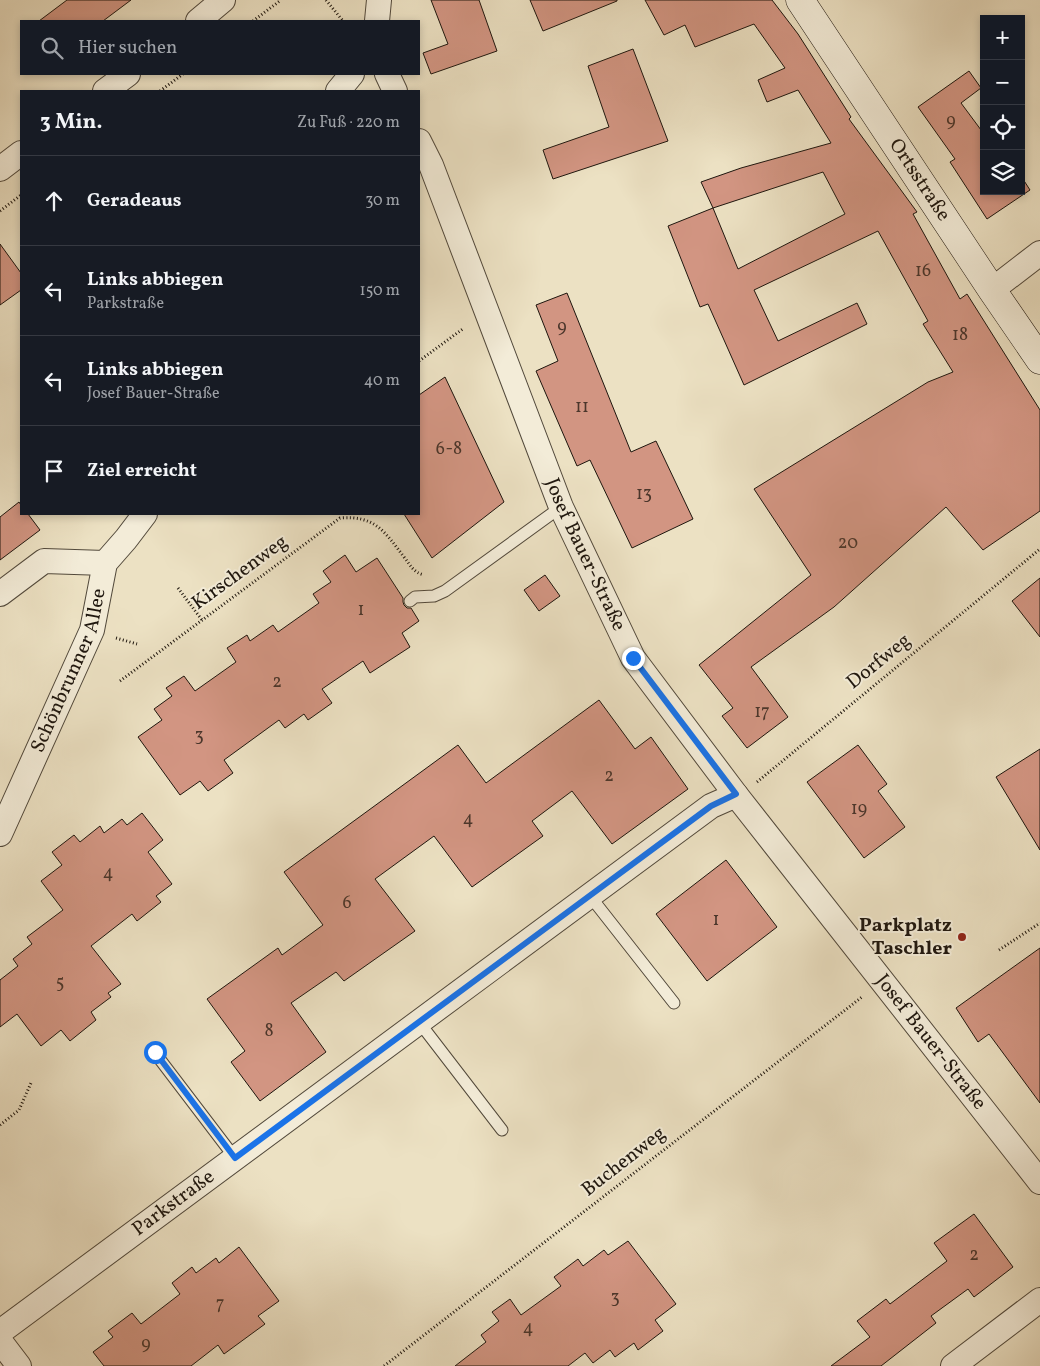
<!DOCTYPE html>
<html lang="de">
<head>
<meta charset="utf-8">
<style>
  body { margin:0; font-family:Vollkorn,serif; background:#242831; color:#f1f3f6 }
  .controls { position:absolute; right:15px; top:15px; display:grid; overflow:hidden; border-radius:0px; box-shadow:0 2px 8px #0003 }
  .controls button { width:45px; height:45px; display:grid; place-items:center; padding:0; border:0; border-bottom:1px solid #363941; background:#171b24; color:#f1f3f6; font:25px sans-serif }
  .stop { position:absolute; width:15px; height:15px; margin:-11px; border:4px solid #1a73e8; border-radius:50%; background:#fff }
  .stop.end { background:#1a73e8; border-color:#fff; box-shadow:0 1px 5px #0008 }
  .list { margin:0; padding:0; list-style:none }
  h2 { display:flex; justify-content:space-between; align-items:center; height:65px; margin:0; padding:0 20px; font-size:21px }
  h2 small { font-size:16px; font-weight:400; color:#9ea1a6 }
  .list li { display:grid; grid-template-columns:32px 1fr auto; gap:15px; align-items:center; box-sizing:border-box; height:90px; padding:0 20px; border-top:1px solid #363941 }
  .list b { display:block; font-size:19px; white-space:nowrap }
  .list p { margin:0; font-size:16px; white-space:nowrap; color:#9ea1a6 }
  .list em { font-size:16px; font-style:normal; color:#9ea1a6 }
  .icon { flex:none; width:28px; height:28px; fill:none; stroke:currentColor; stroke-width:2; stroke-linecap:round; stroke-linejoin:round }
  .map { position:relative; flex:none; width:1040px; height:1366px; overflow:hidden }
  .search { position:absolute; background:#171b24; box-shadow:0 2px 8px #0003; left:20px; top:20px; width:400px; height:55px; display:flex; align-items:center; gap:12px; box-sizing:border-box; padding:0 18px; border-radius:0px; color:#9ea1a6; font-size:19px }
  .panel { position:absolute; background:#171b24; box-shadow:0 2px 8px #0003; left:20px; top:90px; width:400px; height:425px; border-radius:0px }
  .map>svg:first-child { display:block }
</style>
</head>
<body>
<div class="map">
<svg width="1040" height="1366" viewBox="0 0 1040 1366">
  <rect width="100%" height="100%" fill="#ece1c3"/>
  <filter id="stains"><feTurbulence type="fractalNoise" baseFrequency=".004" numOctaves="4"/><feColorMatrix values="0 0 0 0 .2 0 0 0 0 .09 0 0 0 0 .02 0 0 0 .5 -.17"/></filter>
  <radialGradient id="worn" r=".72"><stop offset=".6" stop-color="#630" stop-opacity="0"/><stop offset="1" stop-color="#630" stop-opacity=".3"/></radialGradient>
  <g fill="#d29582" stroke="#1e160e" fill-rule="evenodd">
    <polygon points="67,0 131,0 103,21 39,21"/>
    <polygon points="431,0 479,0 497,51 431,74 423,53 448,44"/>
    <polygon points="530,0 617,0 617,1 543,31"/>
    <path d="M645,0H772L798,34L851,117L849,119L917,212L913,214L960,299L967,294L1040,410V511L983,550L946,507L834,607L751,667L788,717L747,748L722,716L733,708L699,665L811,575L754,489L928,382L953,372L923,324L928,321L878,231L754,290L778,341L857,303L867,324L744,385L708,304L700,307L668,226L713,208L701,182L741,168L831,143L798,90L767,102L758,80L785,68L754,24L695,47L685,25L664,35ZM823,172L845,214L738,269L713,208Z"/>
    <polygon points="633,49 668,141 553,179 543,150 609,127 588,66"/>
    <polygon points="969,71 981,88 961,103 984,134 984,191 1021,191 1021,176 1030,190 987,219 950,162 955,159 918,107"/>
    <polygon points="0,244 21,273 21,290 0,305"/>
    <polygon points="567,293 631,452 656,441 693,519 632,548 590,460 577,466 536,371 558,361 536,305"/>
    <polygon points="445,377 504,502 432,558 404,514 419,514 419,395"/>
    <polygon points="19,502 21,505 21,514 28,514 40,530 0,560 0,517"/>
    <polygon points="345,555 356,572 377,558 403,598 403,602 404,605 407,608 411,608 419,621 402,633 410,647 370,673 363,661 322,689 332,703 308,720 304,714 285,728 279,720 224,760 233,773 208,791 200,781 180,795 138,737 162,720 154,709 172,696 166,688 184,676 195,691 236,662 227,648 247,635 250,641 273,625 278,632 319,603 313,594 331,582 323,571"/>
    <polygon points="545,575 560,596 539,611 524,590"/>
    <polygon points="1040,578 1040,637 1012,601"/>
    <polygon points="599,700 635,749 651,737 688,789 612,844 572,791 532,821 543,836 472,887 434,836 375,879 415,931 344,981 336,972 291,1003 326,1052 260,1101 231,1062 245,1051 207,999 278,948 282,955 323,925 284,872 458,745 486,783"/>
    <polygon points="858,745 887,784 878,791 905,827 864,858 807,782"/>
    <polygon points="1040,749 1040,850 996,777"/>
    <polygon points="142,813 163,840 148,852 172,884 156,896 161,902 137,921 132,914 91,946 121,984 108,993 111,997 91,1012 96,1020 70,1041 61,1030 41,1046 17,1014 0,1027 0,980 18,966 13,959 32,944 27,937 63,910 41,881 62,865 52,852 74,835 80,842 100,826 104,833 122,819 127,825"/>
    <polygon points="726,860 777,927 707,981 656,914"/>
    <polygon points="1040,948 1040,1103 989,1034 978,1042 956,1008"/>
    <polygon points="974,1214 1013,1267 974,1297 968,1289 931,1316 936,1323 881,1366 831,1366 870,1337 857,1321 886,1299 890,1304 947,1261 934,1243"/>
    <polygon points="628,1241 676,1304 655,1320 663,1331 638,1350 634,1343 615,1357 610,1350 593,1363 585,1353 568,1366 455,1366 486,1342 481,1335 499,1321 492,1312 510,1299 521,1315 561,1286 554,1277 578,1259 583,1266 604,1250 608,1255"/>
    <polygon points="239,1247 279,1301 258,1316 265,1324 224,1354 218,1345 191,1366 104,1366 93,1352 113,1337 108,1331 132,1313 141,1324 180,1294 172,1283 192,1267 196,1273 216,1258 219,1263"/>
  </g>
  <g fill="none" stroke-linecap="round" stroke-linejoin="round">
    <defs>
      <g id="lane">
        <polyline points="410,601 415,597 434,596 445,591 561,507"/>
        <polyline points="590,896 674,1003"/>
        <polyline points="419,1022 502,1130"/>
        <polyline points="155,1053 235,1158"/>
      </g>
      <g id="street">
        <polyline points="198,21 223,0"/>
        <polyline points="377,21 379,0"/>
        <polyline points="387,74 395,91"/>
        <polyline points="105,91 128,74"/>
        <polyline points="338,91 352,74"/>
        <path id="s1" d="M419,141L431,165L561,507L633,658L736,795L1040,1182"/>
        <polyline points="0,169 21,153"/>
        <polyline points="992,290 1040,253"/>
        <polyline points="0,594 44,561 105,563"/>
        <path id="s2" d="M0,834L92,630L105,563L126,539L145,514"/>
        <path id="s3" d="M0,1332L711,806L736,795"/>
        <polyline points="0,1341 19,1366"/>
        <polyline points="953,1366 1040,1300"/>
      </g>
      <g id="secondary">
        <path id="s4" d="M800,0L992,290L1040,360"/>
      </g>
    </defs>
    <use href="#lane" stroke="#52493b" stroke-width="13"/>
    <use href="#street" stroke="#52493b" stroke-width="26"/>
    <use href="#secondary" stroke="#1e160e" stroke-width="29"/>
    <g stroke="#1e160e" stroke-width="3" stroke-dasharray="1 2.5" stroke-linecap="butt">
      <polyline points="326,0 343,21"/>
      <polyline points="253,21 281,0"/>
      <polyline points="160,91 183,74"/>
      <polyline points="0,211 21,195"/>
      <polyline points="419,361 464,328"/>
      <polyline points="178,588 202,620"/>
      <polyline points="116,638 137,644"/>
      <path d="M120,681L340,518C375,515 385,532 404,557C411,566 413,572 424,575"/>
      <polyline points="757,782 1040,549"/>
      <polyline points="999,950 1040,923"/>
      <polyline points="0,1125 19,1110 31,1083"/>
      <polyline points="384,1366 862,997"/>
    </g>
    <use href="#lane" stroke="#f3ecd8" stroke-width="11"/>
    <use href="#street" stroke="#f3ecd8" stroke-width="24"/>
    <use href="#secondary" stroke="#f3ecd8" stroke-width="28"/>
  </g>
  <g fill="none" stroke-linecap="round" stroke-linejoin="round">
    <polyline stroke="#1a73e8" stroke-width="6" points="155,1052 235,1158 711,806 736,794 633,658"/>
  </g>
  <circle fill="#8f2418" stroke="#f3ecd8" stroke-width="2" cx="962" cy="937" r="5"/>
  <g text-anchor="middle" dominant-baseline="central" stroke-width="4" stroke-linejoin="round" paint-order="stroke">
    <g font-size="18" fill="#4b362b">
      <text x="951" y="121">9</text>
      <text x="923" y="271">16</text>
      <text x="562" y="327">9</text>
      <text x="960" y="335">18</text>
      <text x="582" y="407">11</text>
      <text x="449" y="449">6-8</text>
      <text x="644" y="494">13</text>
      <text x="848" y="543">20</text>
      <text x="361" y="610">1</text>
      <text x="277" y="682">2</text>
      <text x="762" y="712">17</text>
      <text x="199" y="736">3</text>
      <text x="609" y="776">2</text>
      <text x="859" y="809">19</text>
      <text x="468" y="819">4</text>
      <text x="108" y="873">4</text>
      <text x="347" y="903">6</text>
      <text x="716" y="920">1</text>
      <text x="60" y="983">5</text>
      <text x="269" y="1031">8</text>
      <text x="974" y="1255">2</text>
      <text x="615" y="1298">3</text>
      <text x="220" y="1304">7</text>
      <text x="528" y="1328">4</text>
      <text x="146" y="1344">9</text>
    </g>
    <g font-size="20" fill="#1e160e" stroke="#f3ecd8">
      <text stroke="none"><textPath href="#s4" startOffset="216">Ortsstraße</textPath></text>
      <text stroke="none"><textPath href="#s1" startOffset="446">Josef Bauer-Straße</textPath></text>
      <text transform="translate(240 573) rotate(-36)">Kirschenweg</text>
      <text transform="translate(879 662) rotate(-39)">Dorfweg</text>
      <text stroke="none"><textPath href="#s2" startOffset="178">Schönbrunner Allee</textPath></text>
      <text stroke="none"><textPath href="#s1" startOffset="1046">Josef Bauer-Straße</textPath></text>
      <text transform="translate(624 1162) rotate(-38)">Buchenweg</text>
      <text stroke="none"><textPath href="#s3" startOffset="216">Parkstraße</textPath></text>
    </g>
    <g font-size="20" font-weight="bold" fill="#1e160e" stroke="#f3ecd8" text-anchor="end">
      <text x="952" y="926">Parkplatz<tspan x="952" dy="23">Taschler</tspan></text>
    </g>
  </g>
  <rect width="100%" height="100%" filter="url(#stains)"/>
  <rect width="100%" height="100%" fill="url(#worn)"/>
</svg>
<div class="controls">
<button>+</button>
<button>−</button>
<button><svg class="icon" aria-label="locate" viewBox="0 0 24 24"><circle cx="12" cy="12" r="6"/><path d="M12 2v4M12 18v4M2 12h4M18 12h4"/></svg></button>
<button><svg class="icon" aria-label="layers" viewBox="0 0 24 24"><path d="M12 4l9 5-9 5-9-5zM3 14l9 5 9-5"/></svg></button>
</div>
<div class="stop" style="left:155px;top:1052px"></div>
<div class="stop end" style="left:633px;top:658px"></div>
<div class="search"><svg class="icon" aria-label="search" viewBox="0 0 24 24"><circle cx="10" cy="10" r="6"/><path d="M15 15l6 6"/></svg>Hier suchen</div>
<section class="panel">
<h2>3 Min.<small>Zu Fuß · 220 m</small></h2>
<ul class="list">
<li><svg class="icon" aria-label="ahead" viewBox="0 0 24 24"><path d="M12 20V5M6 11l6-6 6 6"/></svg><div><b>Geradeaus</b></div><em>30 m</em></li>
<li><svg class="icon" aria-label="left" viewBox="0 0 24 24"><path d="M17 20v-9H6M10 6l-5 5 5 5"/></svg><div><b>Links abbiegen</b><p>Parkstraße</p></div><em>150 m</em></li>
<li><svg class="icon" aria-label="left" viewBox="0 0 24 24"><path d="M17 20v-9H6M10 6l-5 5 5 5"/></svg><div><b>Links abbiegen</b><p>Josef Bauer-Straße</p></div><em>40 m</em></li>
<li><svg class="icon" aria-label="arrive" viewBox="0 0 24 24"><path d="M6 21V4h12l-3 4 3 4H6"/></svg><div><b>Ziel erreicht</b></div></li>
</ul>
</section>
</div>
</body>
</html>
